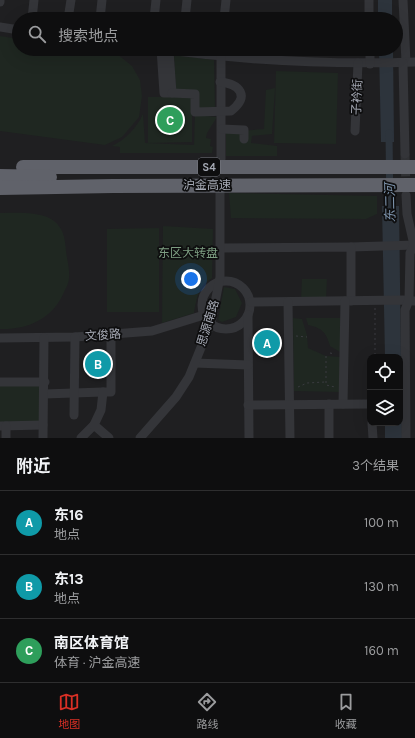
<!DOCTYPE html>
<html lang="zh">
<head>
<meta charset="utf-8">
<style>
  body { margin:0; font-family:Karla,"Noto Sans SC",sans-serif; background:#171718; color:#f1f3f6 }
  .controls { position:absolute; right:12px; bottom:12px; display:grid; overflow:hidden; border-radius:8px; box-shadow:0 4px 16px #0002 }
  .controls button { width:36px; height:36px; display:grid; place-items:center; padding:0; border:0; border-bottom:1px solid #2e2e2f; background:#0e0e0f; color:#f1f3f6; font:20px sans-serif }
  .you { position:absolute; left:191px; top:279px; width:14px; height:14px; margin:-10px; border:3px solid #fff; border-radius:50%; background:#1a73e8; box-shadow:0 0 0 6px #1a73e833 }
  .badge { display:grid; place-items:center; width:26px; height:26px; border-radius:50%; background:#d93025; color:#fff; font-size:13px; font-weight:700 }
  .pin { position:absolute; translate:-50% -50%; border:2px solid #fff; box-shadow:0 1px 4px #0006 }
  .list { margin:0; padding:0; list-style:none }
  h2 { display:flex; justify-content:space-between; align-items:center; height:52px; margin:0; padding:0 16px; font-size:17px }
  h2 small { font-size:13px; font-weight:400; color:#9b9c9e }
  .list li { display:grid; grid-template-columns:26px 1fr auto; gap:12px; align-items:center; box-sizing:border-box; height:64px; padding:0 16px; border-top:1px solid #2e2e2f }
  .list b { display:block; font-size:15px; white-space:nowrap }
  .list p { margin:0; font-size:13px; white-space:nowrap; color:#9b9c9e }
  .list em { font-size:13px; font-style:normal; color:#9b9c9e }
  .icon { flex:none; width:22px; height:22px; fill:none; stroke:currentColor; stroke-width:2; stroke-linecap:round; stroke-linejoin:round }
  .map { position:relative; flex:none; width:415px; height:438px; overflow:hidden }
  .search { position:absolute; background:#0e0e0f; box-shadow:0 4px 16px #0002; left:12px; right:12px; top:12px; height:44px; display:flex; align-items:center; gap:10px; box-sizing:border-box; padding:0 14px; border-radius:22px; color:#9b9c9e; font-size:15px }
  .sheet { height:244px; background:#0e0e0f }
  nav { display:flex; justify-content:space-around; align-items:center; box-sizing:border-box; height:56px; border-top:1px solid #2e2e2f; background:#0e0e0f; font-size:11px; color:#9b9c9e }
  nav a { display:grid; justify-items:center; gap:2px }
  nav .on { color:#d93025 }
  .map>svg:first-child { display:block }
</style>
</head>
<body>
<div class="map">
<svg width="415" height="438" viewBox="0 0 415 438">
  <rect width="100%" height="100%" fill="#131314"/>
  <path fill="#1f1f21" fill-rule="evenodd" d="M0,0H415V438H0ZM19,19H396V49H19ZM370,357H400V423H370Z"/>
  <g fill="#1f2721">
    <polygon points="0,36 19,39 19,49 83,49 117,54 132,66 140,80 142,96 139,117 122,137 105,145 0,131"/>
    <polygon points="174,55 214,60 215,109 198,109 197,92 176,90"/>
    <polygon points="276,71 338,73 336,144 274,143"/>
    <polygon points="275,88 272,134 252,136 251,143 277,146 277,156 226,156 226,132 264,129 266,90"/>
    <polygon points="148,97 192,97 192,142 148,143"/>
    <path d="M143,114L145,143L194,145L195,115L217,117L207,133L206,138L211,139L210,146L213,147L212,153H120V147L112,146C126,139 136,129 143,114Z"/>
    <polygon points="229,193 377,196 377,214 366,219 231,218"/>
    <path d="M0,213C16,213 41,211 54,221C64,229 65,239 66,251C67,260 70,269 69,278C69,283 66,288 64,292C53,319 27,330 0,329Z"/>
    <path d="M163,226L213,229L212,278C198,287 197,297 194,313L162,323Z"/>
    <polygon points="159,228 159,312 107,312 107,229"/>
    <polygon points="302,279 327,279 326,298 301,298"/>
    <polygon points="224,287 235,289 242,303 236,317 222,322 218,320"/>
    <polygon points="293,318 302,319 307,335 308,348 326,356 341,357 340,392 294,391"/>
    <path d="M306,318H340V352L330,346C326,332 322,328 308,325Z"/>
    <polygon points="0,382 45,382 43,425 0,426"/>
  </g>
  <g fill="#2d343c">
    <rect x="378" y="0" width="14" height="19"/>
    <polygon points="379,49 393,49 394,142 381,142"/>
    <polygon points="382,206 399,206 402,438 385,438 385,423 400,423 400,357 385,357"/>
  </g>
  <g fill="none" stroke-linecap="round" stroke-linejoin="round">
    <polyline stroke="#2d343c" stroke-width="7" points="389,133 390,215"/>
    <polyline stroke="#303134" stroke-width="9" stroke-dasharray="9 4.5" stroke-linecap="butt" points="405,154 406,189"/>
    <g stroke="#3a3b40" stroke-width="1" stroke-dasharray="2 3" stroke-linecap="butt">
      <polyline points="375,308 375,357"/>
      <polyline points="296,336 307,337"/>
      <polyline points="330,353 335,354"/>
      <polyline points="326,356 326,385 335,387"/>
      <polyline points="298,387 307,383 325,382"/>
    </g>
    <g stroke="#343539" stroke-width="9">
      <polyline points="369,0 369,19"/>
      <polyline points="403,0 406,62"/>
      <polyline points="0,2 0,0"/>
      <polyline points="32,19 34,0"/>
      <polyline points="68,19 71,0"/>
      <polyline points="100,19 102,0"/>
      <polyline points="154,19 156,0"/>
      <polyline points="185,19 187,0"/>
      <polyline points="224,19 226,0"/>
      <polyline points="0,27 19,30"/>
      <path d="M159,49C243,60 330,65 415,62"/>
      <polyline points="161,49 164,93 172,93 169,50"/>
      <polyline points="221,49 221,159"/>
      <polyline points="370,49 370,64"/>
      <polyline points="403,63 405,154"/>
      <path d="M172,93L195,94V112L231,111C250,96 240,84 220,82"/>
      <polyline points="222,129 244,130 244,139"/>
      <polyline points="355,131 358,63"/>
      <polyline points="351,247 415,245"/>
      <polyline points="221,248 351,247 351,301"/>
      <circle cx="226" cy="305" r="24"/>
      <polyline points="251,302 403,300 414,301"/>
      <polyline points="288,302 290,438"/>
      <polyline points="248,315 249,438"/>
      <polyline points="0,338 75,337 152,331 204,315"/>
      <polyline points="195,363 248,365"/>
      <polyline points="0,382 45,382"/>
      <polyline points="44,394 103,392"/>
      <polyline points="329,404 329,438"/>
      <polyline points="343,404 345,301"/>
      <polyline points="248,405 370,404"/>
      <polyline points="74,415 75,337"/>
      <polyline points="372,423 373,438"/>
      <polyline points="0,426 43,425"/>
      <polyline points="6,438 6,426"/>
      <polyline points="43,438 44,338"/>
      <polyline points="81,438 94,425"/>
      <polyline points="109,438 94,425 101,410 103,392 111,392 111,334"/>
      <polyline points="140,438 176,397 189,377 211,323 220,277 220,189"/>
      <polyline points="406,438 405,310 409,300 410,253 414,245 407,214 406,195"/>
    </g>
    <g stroke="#60626a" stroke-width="14">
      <polyline points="23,167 415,167"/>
      <polyline points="0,176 50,177"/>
      <polyline points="0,188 113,186 415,185"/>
    </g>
  </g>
  <g text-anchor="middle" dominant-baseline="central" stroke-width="3.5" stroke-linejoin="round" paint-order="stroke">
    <rect fill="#0e0e0f" stroke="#787a82" stroke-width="1" x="198" y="158" width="22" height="18" rx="3"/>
    <g font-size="11" font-weight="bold" fill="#a5a9b4">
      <text x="209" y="167">S4</text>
    </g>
    <g font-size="12" fill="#a5a9b4" stroke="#0e0e0f">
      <text transform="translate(357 97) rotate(-88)">子衿街</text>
      <text x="207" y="185">沪金高速</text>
      <text transform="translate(208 323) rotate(-73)">思源南路</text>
      <text transform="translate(103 335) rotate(-4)">文俊路</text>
    </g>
    <g font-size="12" fill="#7d9e82" stroke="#0e0e0f">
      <text x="188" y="253">东区大转盘</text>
    </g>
    <g font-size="13" font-style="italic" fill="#7e94ad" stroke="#0e0e0f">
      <text transform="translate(390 203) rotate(-91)">东二河</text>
    </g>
  </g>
</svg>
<div class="controls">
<button><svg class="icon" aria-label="locate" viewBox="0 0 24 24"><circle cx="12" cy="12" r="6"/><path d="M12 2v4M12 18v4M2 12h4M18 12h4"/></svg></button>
<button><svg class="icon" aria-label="layers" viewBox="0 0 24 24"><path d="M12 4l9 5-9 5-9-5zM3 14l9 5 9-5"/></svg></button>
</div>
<div class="you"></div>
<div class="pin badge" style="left:267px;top:343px;background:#0f9aa8">A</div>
<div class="pin badge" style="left:98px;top:364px;background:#0f9aa8">B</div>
<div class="pin badge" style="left:170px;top:120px;background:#2e9e5b">C</div>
<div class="search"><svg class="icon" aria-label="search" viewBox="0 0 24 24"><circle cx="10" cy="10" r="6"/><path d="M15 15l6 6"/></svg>搜索地点</div>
</div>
<section class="sheet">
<h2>附近<small>3个结果</small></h2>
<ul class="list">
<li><span class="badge" style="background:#0f9aa8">A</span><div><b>东16</b><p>地点</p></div><em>100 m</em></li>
<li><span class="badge" style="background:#0f9aa8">B</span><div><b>东13</b><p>地点</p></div><em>130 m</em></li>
<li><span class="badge" style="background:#2e9e5b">C</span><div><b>南区体育馆</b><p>体育 · 沪金高速</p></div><em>160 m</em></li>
</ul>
</section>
<nav>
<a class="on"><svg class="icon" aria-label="map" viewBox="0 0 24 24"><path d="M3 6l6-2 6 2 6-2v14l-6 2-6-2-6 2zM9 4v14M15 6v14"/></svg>地图</a>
<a><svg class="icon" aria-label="directions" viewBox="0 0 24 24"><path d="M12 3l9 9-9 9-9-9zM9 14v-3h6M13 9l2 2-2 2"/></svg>路线</a>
<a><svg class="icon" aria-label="saved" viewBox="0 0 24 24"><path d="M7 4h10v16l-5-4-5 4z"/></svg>收藏</a>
</nav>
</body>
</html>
